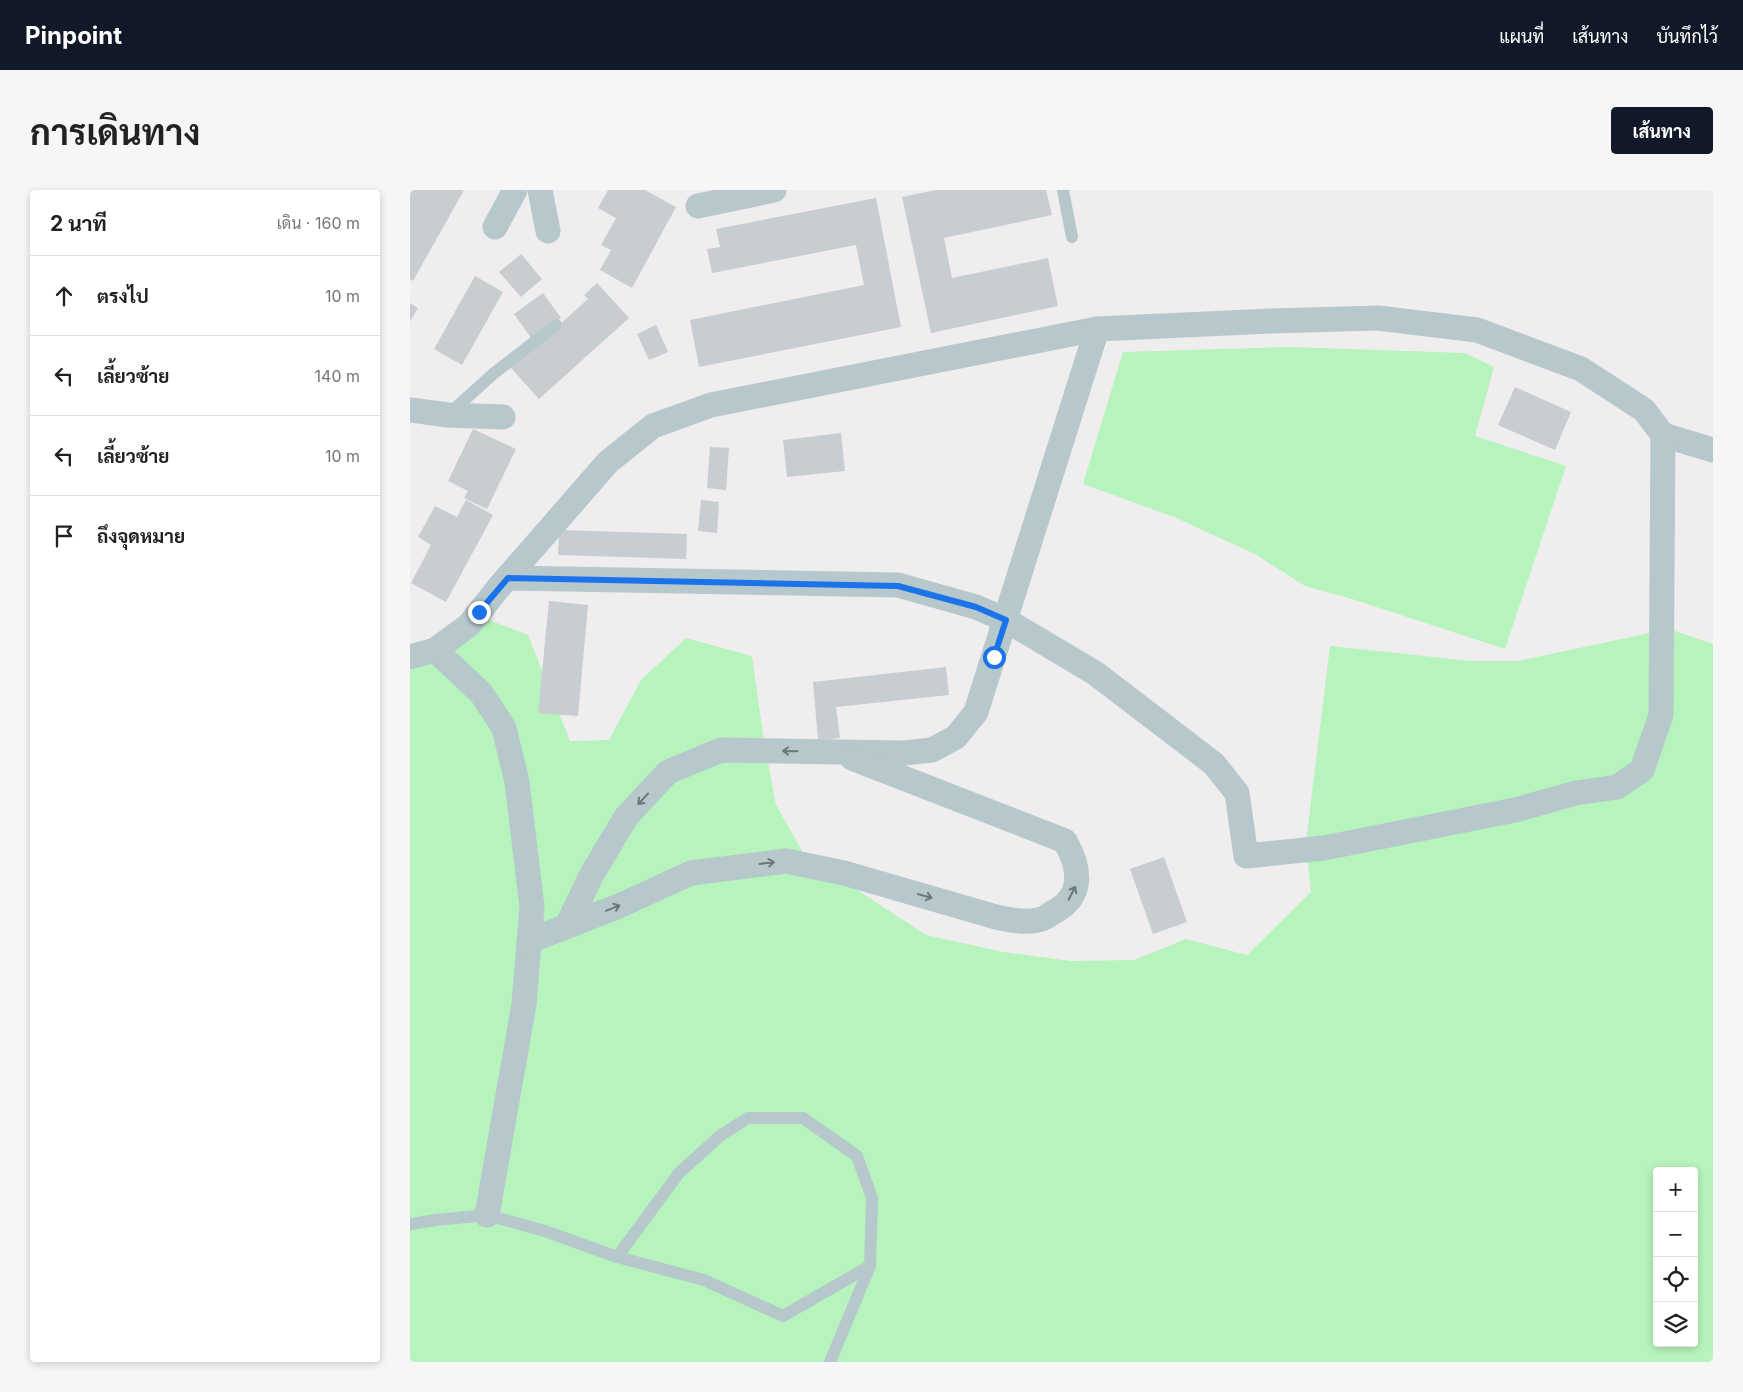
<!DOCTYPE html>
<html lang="th">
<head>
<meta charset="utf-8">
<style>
  body { margin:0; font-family:Inter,Sarabun,sans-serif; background:#f6f6f6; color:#222 }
  .controls { position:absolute; right:15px; bottom:15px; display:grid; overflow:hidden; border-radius:5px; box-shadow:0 2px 8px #0003 }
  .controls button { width:45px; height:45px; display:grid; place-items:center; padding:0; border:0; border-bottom:1px solid #e0e0e0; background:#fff; color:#222; font:25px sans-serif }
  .stop { position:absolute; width:15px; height:15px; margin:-11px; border:4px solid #1a73e8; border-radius:50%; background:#fff }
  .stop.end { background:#1a73e8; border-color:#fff; box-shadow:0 1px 5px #0008 }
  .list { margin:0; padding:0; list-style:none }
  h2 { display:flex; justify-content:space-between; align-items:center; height:65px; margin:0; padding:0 20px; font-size:21px }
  h2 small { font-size:16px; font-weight:400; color:#767676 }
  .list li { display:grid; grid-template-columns:32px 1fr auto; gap:15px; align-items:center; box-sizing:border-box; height:80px; padding:0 20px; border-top:1px solid #e0e0e0 }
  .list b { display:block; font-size:19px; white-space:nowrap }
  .list em { font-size:16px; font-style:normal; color:#767676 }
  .icon { flex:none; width:28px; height:28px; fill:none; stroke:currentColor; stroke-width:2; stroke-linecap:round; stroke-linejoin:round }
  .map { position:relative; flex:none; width:1303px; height:1172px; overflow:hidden; border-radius:5px }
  header { display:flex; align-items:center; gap:30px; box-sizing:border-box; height:70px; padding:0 25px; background:#111827; color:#fff }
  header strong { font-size:24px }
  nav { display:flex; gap:28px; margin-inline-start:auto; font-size:18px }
  .intro { display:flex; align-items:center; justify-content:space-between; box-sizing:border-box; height:120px; padding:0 30px }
  h1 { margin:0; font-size:35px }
  .button { padding:12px 22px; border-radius:5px; background:#111827; color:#fff; font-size:18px; font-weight:700 }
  main { display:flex; gap:30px; padding:0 30px }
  aside { flex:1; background:#fff; border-radius:5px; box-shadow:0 2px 8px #0003 }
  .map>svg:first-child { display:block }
</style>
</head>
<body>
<header>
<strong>Pinpoint</strong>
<nav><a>แผนที่</a><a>เส้นทาง</a><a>บันทึกไว้</a></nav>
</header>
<div class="intro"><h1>การเดินทาง</h1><a class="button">เส้นทาง</a></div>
<main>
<aside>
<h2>2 นาที<small>เดิน · 160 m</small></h2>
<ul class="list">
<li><svg class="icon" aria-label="ahead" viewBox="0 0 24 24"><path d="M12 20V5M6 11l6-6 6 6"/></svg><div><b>ตรงไป</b></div><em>10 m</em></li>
<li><svg class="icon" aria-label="left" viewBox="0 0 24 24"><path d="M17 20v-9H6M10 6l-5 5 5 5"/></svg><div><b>เลี้ยวซ้าย</b></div><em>140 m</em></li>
<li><svg class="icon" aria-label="left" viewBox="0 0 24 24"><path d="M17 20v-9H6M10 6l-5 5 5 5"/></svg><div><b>เลี้ยวซ้าย</b></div><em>10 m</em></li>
<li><svg class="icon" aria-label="arrive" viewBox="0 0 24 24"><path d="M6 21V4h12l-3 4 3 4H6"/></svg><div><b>ถึงจุดหมาย</b></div></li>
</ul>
</aside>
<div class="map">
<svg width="1303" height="1172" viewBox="0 0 1303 1172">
  <rect width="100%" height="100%" fill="#f0edee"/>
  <g fill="#b7f3bc" fill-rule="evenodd">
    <polygon points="879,157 1055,163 1084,177 1065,246 1156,276 1095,459 942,409 895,396 845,364 764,327 673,294 713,162"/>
    <path d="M79,430L118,445L160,551L199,550L231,490L276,448L342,466L354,552L366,615L395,666L516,745L593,762L661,771L724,770L776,749L837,765L901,702L896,652L920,456L1061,471H1108L1259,439L1303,454V1172H0V481ZM1247,981H1284V1153H1247Z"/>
  </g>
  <g fill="#c7cdd1">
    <polygon points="0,0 54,0 3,91 0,89"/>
    <polygon points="198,0 235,0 266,17 222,98 190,80 201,60 191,55 206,28 188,18"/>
    <polygon points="526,0 636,0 642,25 534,48 542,88 638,68 648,116 521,143 492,7"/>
    <polygon points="466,8 491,137 289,177 280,130 454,95 446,55 302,83 297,59 310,57 306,39"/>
    <polygon points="111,64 132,89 111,107 89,82"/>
    <polygon points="65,86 93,102 52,175 24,159"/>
    <polygon points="187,93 219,128 129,209 101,178 178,109 174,105"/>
    <polygon points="133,103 151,128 122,149 104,124"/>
    <polygon points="0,113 8,118 0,131"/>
    <polygon points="246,135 258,162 239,170 227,144"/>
    <polygon points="1105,197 1161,222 1145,260 1088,235"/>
    <polygon points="63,239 106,259 77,319 54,308 58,301 38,291"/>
    <polygon points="431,243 435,281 377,287 373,250"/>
    <polygon points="300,257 319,258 316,300 297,298"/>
    <polygon points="56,310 83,325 36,412 1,393 21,355 8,347 25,316 47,327"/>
    <polygon points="291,310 309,312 307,343 288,341"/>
    <polygon points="149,340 277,344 276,369 148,365"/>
    <polygon points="139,411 178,415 168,526 128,523"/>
    <polygon points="536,477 539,505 426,517 430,548 408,550 403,492"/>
    <polygon points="754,667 777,732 743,744 720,679"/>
  </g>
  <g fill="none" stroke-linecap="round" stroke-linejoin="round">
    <g stroke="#b7c8cc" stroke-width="12">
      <polyline points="653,0 662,47"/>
      <polyline points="40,223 83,184 146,135"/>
      <polyline points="0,1034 26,1030 77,1025 135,1041 207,1067 294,1090 373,1126 460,1076"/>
      <polyline points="207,1067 269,983 311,945 338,928 393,928 447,966 462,1008 460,1076 420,1172"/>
    </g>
    <g stroke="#b7c8cc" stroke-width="25">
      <polyline points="130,0 138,41"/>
      <polyline points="288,16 364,0"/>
      <polyline points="85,37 105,0"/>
      <polyline points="0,220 38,225 93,227"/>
      <polyline points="1253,245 1303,260"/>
      <polyline points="25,460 71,503 94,538 107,592 122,717 114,814 77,1025"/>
      <polyline points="0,467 25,460 59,435 89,397 198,272 243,236 301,215 687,139 861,131 968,128 1067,140 1171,179 1234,220 1253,245 1251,525 1232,580 1207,597 1166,603 1105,620 914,658 836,666 827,603 804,574 685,483 596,430 566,417 488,395 98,388"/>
      <polyline points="157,736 182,684 216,627 258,582 311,560 494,563 522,560 546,547 566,522 687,139"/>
      <path d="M119,751L209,716L281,683L376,671L434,683L586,727C600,730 614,733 628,730C633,729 638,726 642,723C674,707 671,679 655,651L442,568"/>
    </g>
  </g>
  <defs><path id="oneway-shaft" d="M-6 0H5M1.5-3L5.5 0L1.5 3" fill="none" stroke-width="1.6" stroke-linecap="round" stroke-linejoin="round" transform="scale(1.25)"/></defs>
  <g stroke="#667a7e">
    <use href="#oneway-shaft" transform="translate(380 561) rotate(-179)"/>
    <use href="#oneway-shaft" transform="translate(233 609) rotate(133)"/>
    <use href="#oneway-shaft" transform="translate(357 673) rotate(-7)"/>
    <use href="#oneway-shaft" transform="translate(662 703) rotate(-63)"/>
    <use href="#oneway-shaft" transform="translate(515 706) rotate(16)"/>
    <use href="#oneway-shaft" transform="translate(203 718) rotate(-22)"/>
  </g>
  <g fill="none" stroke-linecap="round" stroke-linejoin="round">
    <polyline stroke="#1a73e8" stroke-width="6" points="69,422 98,388 488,396 566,417 596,430 584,467"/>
  </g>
</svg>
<div class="controls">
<button>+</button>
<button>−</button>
<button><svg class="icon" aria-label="locate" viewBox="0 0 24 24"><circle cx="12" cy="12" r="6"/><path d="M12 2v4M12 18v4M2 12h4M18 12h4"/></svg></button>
<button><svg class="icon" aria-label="layers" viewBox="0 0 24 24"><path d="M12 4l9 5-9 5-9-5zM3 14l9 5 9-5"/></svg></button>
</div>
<div class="stop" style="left:584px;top:467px"></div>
<div class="stop end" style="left:69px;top:422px"></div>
</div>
</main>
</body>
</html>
